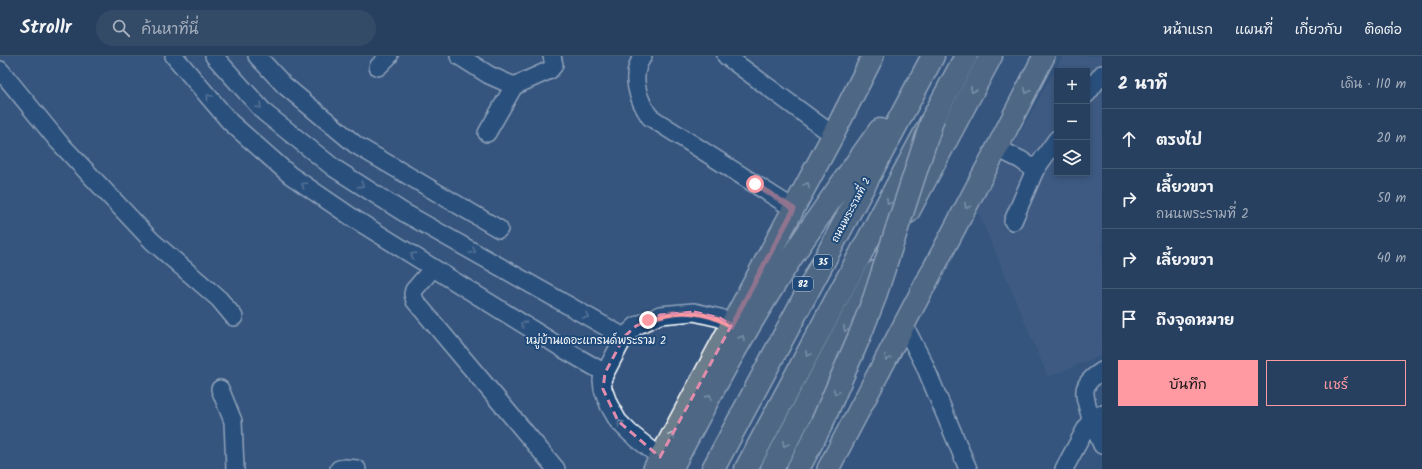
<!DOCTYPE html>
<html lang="th">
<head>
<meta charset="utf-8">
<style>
  body { margin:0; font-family:Kalam,"Playpen Sans Thai",sans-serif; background:#344b68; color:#f1f3f6 }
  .controls { position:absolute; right:12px; top:12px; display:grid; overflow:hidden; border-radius:0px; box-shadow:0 2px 6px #0003 }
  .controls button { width:36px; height:36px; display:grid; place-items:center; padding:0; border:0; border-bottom:1px solid #445974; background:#28405f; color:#f1f3f6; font:20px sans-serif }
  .stop { position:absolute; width:12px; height:12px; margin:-9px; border:3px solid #ff9aa2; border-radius:50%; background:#fff }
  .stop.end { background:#ff9aa2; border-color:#fff; box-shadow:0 1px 4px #0008 }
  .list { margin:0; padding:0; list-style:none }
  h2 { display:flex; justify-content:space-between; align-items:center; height:52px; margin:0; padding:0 16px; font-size:17px }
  h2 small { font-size:13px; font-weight:400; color:#a5afbd }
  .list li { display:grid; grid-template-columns:26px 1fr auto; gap:12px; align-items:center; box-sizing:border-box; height:60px; padding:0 16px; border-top:1px solid #445974 }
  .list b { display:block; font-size:15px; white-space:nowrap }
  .list p { margin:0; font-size:13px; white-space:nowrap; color:#a5afbd }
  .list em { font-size:13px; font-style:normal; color:#a5afbd }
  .actions { display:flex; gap:8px; padding:12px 16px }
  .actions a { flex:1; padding:9px 0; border:1px solid #ff9aa2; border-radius:0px; text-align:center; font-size:14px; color:#ff9aa2 }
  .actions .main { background:#ff9aa2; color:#111 }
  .icon { flex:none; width:22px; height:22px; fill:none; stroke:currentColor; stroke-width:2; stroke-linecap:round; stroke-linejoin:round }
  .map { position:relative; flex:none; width:1102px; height:413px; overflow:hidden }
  header { display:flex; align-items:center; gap:24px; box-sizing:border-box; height:56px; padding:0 20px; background:#28405f; border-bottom:1px solid #445974 }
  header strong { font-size:19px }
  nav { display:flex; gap:22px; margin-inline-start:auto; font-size:14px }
  .search { width:280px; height:36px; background:#344b68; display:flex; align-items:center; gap:10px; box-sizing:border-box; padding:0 14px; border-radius:22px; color:#a5afbd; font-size:15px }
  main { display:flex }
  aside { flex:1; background:#28405f }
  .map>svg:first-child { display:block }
</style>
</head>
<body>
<header>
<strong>Strollr</strong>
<div class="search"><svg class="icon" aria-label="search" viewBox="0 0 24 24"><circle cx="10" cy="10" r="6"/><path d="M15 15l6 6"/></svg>ค้นหาที่นี่</div>
<nav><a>หน้าแรก</a><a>แผนที่</a><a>เกี่ยวกับ</a><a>ติดต่อ</a></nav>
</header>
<main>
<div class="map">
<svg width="1102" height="413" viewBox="0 0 1102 413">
  <rect width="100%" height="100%" fill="#35557f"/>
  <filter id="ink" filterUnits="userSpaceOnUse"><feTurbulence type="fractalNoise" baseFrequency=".025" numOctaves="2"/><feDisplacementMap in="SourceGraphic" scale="8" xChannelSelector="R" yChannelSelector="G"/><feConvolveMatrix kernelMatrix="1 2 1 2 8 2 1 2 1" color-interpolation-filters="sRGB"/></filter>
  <g filter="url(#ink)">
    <path fill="#486085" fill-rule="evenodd" d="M1063,0H1102V299L1048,321L977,153ZM1057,15H1087V117H1057Z"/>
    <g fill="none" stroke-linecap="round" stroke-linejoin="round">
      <defs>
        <g id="minor">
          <polyline points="174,0 230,66 290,119 353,162 565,294 605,317"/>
          <polyline points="214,0 265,57 334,112 403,156 624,281"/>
          <polyline points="257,0 284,29 356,89 499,173"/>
          <polyline points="459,0 489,19 514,30"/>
          <path d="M643,0C629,19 638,44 650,61L794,153"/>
          <polyline points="726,0 833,79"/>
          <polyline points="378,11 389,0"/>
          <polyline points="0,14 58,85 152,185 219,243 234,261"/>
          <polyline points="1087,38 1102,18"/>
          <polyline points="487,77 514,30 550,14 554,9 552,0"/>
          <polyline points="997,92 1021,104 1035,114 1057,83"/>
          <polyline points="1013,165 1035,114"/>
          <polyline points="433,212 414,234 413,238 415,245 556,413"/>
          <polyline points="904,269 924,308 968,413"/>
          <polyline points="220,333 233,365 235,413"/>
          <polyline points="1102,358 1091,363 1102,389"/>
          <polyline points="660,401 630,377 618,365 609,349 603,333 602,324 605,317 624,281 636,270 660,259 694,256 720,262 731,270"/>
          <polyline points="339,413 345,412 357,413"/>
          <path d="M1064,413L1091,363C1085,339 1077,330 1102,315"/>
        </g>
        <g id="major">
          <polyline points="654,413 833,79 873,0"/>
          <polyline points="828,413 997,92 1044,0"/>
        </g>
        <g id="highway">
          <polyline points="908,156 991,0"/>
          <path d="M671,413C703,352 735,291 772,232C805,178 843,126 880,74"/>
          <polyline points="713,413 933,0"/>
          <polyline points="746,413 966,0"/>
          <polyline points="772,413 876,216"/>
          <polyline points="798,413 822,367"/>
        </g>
      </defs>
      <use href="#minor" stroke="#fff" stroke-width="20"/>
      <use href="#major" stroke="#fff" stroke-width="24"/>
      <use href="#highway" stroke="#fff" stroke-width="25"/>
      <use href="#minor" stroke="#1f4a7a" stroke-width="17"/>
      <use href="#major" stroke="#6c7d8b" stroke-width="21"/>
      <use href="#highway" stroke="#6c7d8b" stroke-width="22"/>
      <defs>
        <polyline id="highway-bridge" points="822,367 860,279 874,243 933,62"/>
      </defs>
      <use href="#highway-bridge" stroke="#fff" stroke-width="25" stroke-linecap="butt"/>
      <use href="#highway-bridge" stroke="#6c7d8b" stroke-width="22"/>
    </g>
    <defs><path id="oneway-chevron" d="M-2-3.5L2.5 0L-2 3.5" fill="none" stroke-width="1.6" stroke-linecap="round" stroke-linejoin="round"/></defs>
    <g stroke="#ccd2d6">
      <use href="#oneway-chevron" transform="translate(973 34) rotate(118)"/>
      <use href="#oneway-chevron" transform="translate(1027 35) rotate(117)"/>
      <use href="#oneway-chevron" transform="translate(807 129) rotate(-62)"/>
      <use href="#oneway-chevron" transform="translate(889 146) rotate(118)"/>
      <use href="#oneway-chevron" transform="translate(967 150) rotate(118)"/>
      <use href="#oneway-chevron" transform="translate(846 273) rotate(118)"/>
      <use href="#oneway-chevron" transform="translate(742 282) rotate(-60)"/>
      <use href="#oneway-chevron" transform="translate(808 298) rotate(118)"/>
      <use href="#oneway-chevron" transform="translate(887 302) rotate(118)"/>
      <use href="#oneway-chevron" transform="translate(836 336) rotate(114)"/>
      <use href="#oneway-chevron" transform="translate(709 341) rotate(-62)"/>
      <use href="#oneway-chevron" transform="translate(672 379) rotate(-62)"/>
      <use href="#oneway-chevron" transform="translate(785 388) rotate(118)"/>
    </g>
    <g stroke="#7992af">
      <use href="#oneway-chevron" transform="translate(209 41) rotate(-130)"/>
      <use href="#oneway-chevron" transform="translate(259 50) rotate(48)"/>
      <use href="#oneway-chevron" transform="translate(304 129) rotate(-145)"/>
      <use href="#oneway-chevron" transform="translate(361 129) rotate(32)"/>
      <use href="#oneway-chevron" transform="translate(473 195) rotate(30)"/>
      <use href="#oneway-chevron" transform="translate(413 199) rotate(-148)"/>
      <use href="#oneway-chevron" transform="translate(586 260) rotate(30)"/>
      <use href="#oneway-chevron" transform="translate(523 268) rotate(-148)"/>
      <use href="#oneway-chevron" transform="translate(620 367) rotate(-130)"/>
    </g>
  </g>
  <g fill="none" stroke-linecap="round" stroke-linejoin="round" filter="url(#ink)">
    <path stroke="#ff9aa2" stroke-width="5" d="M648,264C675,252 706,254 731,270L794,153L755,128"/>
  </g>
  <path d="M0 0H1102V413H0ZM694,256L720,262L731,270L660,401L618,365L603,333L605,317L624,281L636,270L660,259Z" fill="#35557f" fill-opacity=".55" fill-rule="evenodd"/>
  <path fill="none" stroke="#e08cad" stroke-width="3" stroke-dasharray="8 5" stroke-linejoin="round" d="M694,256L720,262L731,270L660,401L618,365L603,333L605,317L624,281L636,270L660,259Z"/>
  <g text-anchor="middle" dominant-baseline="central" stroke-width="4" stroke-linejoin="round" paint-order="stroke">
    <g fill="#1f4a7a" stroke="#bcc9d7" stroke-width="1">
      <rect x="814" y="199" width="18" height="14" rx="3"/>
      <rect x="793" y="221" width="20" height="14" rx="3"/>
    </g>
    <g font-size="9" font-weight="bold" fill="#fff">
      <text x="823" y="206">35</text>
      <text x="803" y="228">82</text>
    </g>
    <g font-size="10" fill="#fff" stroke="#1f4a7a">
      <text transform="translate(851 154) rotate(-62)">ถนนพระรามที่ 2</text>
    </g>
    <g font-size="11" fill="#fff" stroke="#1f4a7a">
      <text x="596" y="285">หมู่บ้านเดอะแกรนด์พระราม 2</text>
    </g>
  </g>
</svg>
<div class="controls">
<button>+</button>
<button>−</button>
<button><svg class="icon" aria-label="layers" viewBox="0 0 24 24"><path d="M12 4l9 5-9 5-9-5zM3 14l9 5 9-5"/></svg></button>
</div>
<div class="stop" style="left:755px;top:128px"></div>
<div class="stop end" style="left:648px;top:264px"></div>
</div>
<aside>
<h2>2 นาที<small>เดิน · 110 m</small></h2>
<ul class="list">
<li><svg class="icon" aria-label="ahead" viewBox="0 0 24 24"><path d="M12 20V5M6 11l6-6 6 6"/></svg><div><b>ตรงไป</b></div><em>20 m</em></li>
<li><svg class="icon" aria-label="right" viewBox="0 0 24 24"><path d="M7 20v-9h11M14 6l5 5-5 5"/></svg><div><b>เลี้ยวขวา</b><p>ถนนพระรามที่ 2</p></div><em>50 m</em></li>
<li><svg class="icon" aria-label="right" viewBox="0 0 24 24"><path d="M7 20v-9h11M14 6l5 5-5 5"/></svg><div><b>เลี้ยวขวา</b></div><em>40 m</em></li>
<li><svg class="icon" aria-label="arrive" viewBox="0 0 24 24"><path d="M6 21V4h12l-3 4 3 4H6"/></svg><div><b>ถึงจุดหมาย</b></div></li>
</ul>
<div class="actions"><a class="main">บันทึก</a><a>แชร์</a></div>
</aside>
</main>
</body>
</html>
